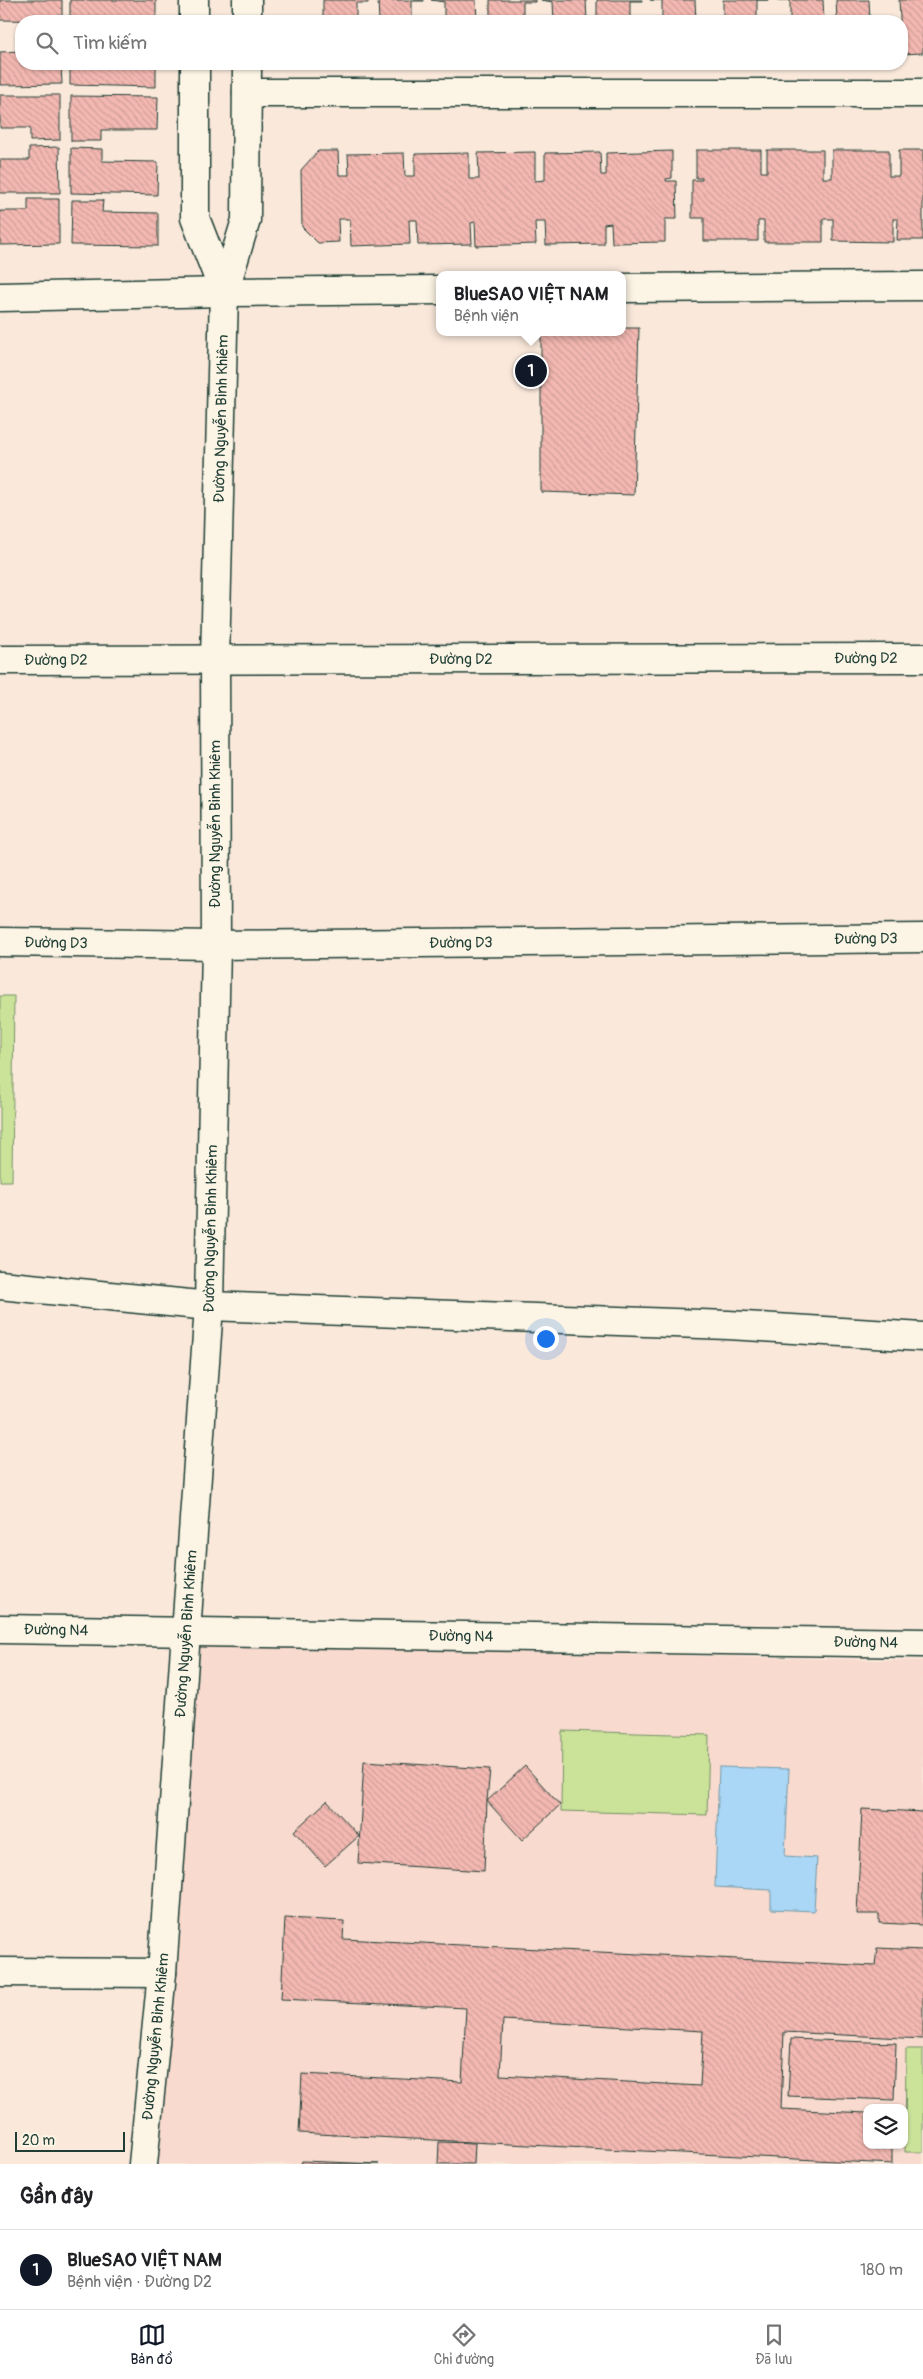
<!DOCTYPE html>
<html lang="vi">
<head>
<meta charset="utf-8">
<style>
  body { margin:0; font-family:Pangolin,sans-serif; background:#f6f6f6; color:#202124 }
  .controls { position:absolute; right:15px; bottom:15px; display:grid; overflow:hidden; border-radius:10px; box-shadow:0 1px 4px #0004 }
  .controls button { width:45px; height:45px; display:grid; place-items:center; padding:0; border:0; border-bottom:1px solid #e0e0e0; background:#fff; color:#202124; font:25px sans-serif }
  .scale { position:absolute; left:15px; bottom:12px; width:110px; box-sizing:border-box; padding-left:5px; border:2px solid #1f3d34; border-top:0; font-size:14px; line-height:18px; white-space:nowrap; color:#1f3d34; -webkit-text-stroke:4px #fcf5e5; paint-order:stroke }
  .you { position:absolute; left:545px; top:1338px; width:18px; height:18px; margin:-12px; border:4px solid #fff; border-radius:50%; background:#1a73e8; box-shadow:0 0 0 8px #1a73e833 }
  .badge { display:grid; place-items:center; width:32px; height:32px; border-radius:50%; background:#111827; color:#fff; font-size:16px; font-weight:700 }
  .pin { position:absolute; translate:-50% -50%; border:2px solid #fff; box-shadow:0 1px 5px #0006 }
  .popup { position:absolute; left:436px; top:271px; width:190px; height:65px; box-sizing:border-box; display:grid; place-content:center; border-radius:10px; background:#fff; filter:drop-shadow(0 1px 4px #0005); font-size:16px; white-space:nowrap; color:#757577 }
  .popup b { font-size:19px; color:#202124 }
  .popup::after { content:''; position:absolute; left:50%; top:100%; margin-left:-10px; border:10px solid transparent; border-top-color:#fff }
  .list { margin:0; padding:0; list-style:none }
  h2 { display:flex; justify-content:space-between; align-items:center; height:65px; margin:0; padding:0 20px; font-size:21px }
  h2 small { font-size:16px; font-weight:400; color:#757577 }
  .list li { display:grid; grid-template-columns:32px 1fr auto; gap:15px; align-items:center; box-sizing:border-box; height:80px; padding:0 20px; border-top:1px solid #e0e0e0 }
  .list b { display:block; font-size:19px; white-space:nowrap }
  .list p { margin:0; font-size:16px; white-space:nowrap; color:#757577 }
  .list em { font-size:16px; font-style:normal; color:#757577 }
  .icon { flex:none; width:28px; height:28px; fill:none; stroke:currentColor; stroke-width:2; stroke-linecap:round; stroke-linejoin:round }
  .map { position:relative; flex:none; width:923px; height:2164px; overflow:hidden }
  .search { position:absolute; background:#fff; box-shadow:0 1px 4px #0004; left:15px; right:15px; top:15px; height:55px; display:flex; align-items:center; gap:12px; box-sizing:border-box; padding:0 18px; border-radius:20px; color:#757577; font-size:19px }
  .sheet { height:145px; background:#fff }
  nav { display:flex; justify-content:space-around; align-items:center; box-sizing:border-box; height:70px; border-top:1px solid #e0e0e0; background:#fff; font-size:14px; color:#757577 }
  nav a { display:grid; justify-items:center; gap:2px }
  nav .on { color:#111827 }
  .map>svg:first-child { display:block }
</style>
</head>
<body>
<div class="map">
<svg width="923" height="2164" viewBox="0 0 923 2164">
  <defs>
    <pattern id="building-back-hatch" width="6" height="6" patternUnits="userSpaceOnUse" patternTransform="scale(1.25)"><rect width="6" height="6" fill="#f3b8b1"/><path d="M-1 5l2 2M0 0l6 6M5-1l2 2" fill="none" stroke="#d09f99"/></pattern>
  </defs>
  <rect width="100%" height="100%" fill="#fae9db"/>
  <filter id="ink" filterUnits="userSpaceOnUse"><feTurbulence type="fractalNoise" baseFrequency=".02" numOctaves="2"/><feDisplacementMap in="SourceGraphic" scale="10" xChannelSelector="R" yChannelSelector="G"/><feConvolveMatrix kernelMatrix="1 2 1 2 8 2 1 2 1" color-interpolation-filters="sRGB"/></filter>
  <g filter="url(#ink)">
    <path fill="#f8dace" fill-rule="evenodd" d="M197,1645L923,1661V2164H157ZM867,2108H904V2145H867Z"/>
    <g fill="#cbe399" stroke="#759066">
      <polygon points="0,996 14,996 12,1181 0,1181"/>
      <polygon points="562,1731 709,1735 707,1815 561,1811"/>
      <polygon points="906,2049 923,2049 923,2152 905,2152"/>
    </g>
    <polygon fill="#aad7f6" stroke="#7299a8" points="719,1767 789,1769 785,1856 817,1858 814,1911 771,1909 771,1890 715,1887"/>
    <g fill="url(#building-back-hatch)" stroke="#1f3d34" fill-rule="evenodd">
      <polygon points="0,0 62,0 62,21 0,20"/>
      <rect x="70" y="0" width="86" height="21"/>
      <polygon points="323,0 368,0 368,3 356,3 356,21 323,21"/>
      <polygon points="378,0 424,0 424,1 412,1 412,21 379,21"/>
      <polygon points="431,0 476,0 477,21 444,21 444,2"/>
      <polygon points="490,0 535,0 535,2 523,2 523,21 490,21"/>
      <polygon points="541,0 586,0 587,21 554,21 553,2"/>
      <polygon points="597,0 642,0 642,1 630,1 630,21 597,21"/>
      <polygon points="650,0 695,0 696,21 662,21 662,0"/>
      <polygon points="723,0 769,0 757,0 757,21 723,21"/>
      <polygon points="778,0 823,0 824,21 790,21 790,0"/>
      <polygon points="836,0 869,0 870,21 837,21"/>
      <polygon points="899,0 923,0 923,53 902,54"/>
      <polygon points="21,51 21,64 61,64 62,84 0,85 0,52"/>
      <polygon points="70,64 156,64 156,87 70,85"/>
      <polygon points="0,95 60,95 60,140 30,141 30,128 0,128"/>
      <polygon points="71,96 158,97 157,130 101,130 101,141 71,141"/>
      <polygon points="59,147 60,193 0,193 0,160 29,160 29,148"/>
      <polygon points="71,148 102,149 102,161 158,162 157,195 71,193"/>
      <polygon points="696,150 761,150 761,172 767,172 767,150 823,150 823,178 832,178 832,150 889,150 889,176 899,176 899,150 923,150 923,240 897,240 898,219 893,219 893,242 833,241 833,219 823,219 823,242 764,242 764,221 758,221 758,241 704,241 704,218 692,218 692,180 702,180 702,178 696,178"/>
      <polygon points="318,151 338,151 339,175 349,175 348,154 404,153 405,176 415,176 415,154 469,153 469,179 479,179 478,153 535,152 535,181 545,180 545,153 600,152 601,175 606,175 606,153 672,151 672,178 666,179 666,181 676,181 677,219 665,219 665,242 612,243 611,223 604,224 604,244 546,245 545,222 535,222 536,244 476,246 475,222 471,223 472,244 418,245 417,220 409,220 410,244 351,246 350,219 338,219 339,242 318,243 302,227 301,170"/>
      <polygon points="28,199 59,199 59,244 0,245 0,211 28,211"/>
      <polygon points="72,200 103,200 102,212 158,213 158,246 71,245"/>
      <polygon points="622,328 639,328 634,495 541,492 541,332 622,332"/>
      <polygon points="364,1761 490,1769 487,1801 484,1871 358,1863"/>
      <polygon points="525,1766 560,1805 522,1840 487,1801"/>
      <polygon points="327,1801 359,1836 325,1866 294,1831"/>
      <polygon points="862,1809 923,1812 923,1925 879,1923 879,1914 857,1914"/>
      <path d="M285,1918L344,1921L343,1939L875,1966L877,1948L923,1950V2039L784,2032L781,2109L867,2113V2145H892V2164L299,2133L302,2074L462,2082L466,2008L281,1999ZM503,2020L703,2031L700,2086L500,2075Z"/>
      <polygon points="791,2039 896,2043 894,2100 788,2096"/>
      <polygon points="439,2142 475,2143 474,2164 438,2164"/>
      <polygon points="302,2161 379,2164 301,2164"/>
    </g>
    <g fill="none" stroke-linecap="round" stroke-linejoin="round">
      <defs>
        <g id="minor">
          <polyline points="194,0 194,21"/>
          <polyline points="247,21 247,0"/>
          <polyline points="195,64 195,218 224,292"/>
          <polyline points="247,93 923,93"/>
          <polyline points="622,288 923,286"/>
          <polyline points="0,297 224,292 440,290"/>
          <path id="s1" d="M0,660L923,658"/>
          <path id="s2" d="M0,942L216,945L923,938"/>
          <polyline points="0,1285 209,1306 728,1325 923,1337"/>
          <path id="s3" d="M0,1629L923,1643"/>
          <polyline points="0,1972 162,1973"/>
          <path id="s4" d="M143,2164L162,1973L209,1306L216,945L215,660L224,292L246,220L247,64"/>
        </g>
      </defs>
      <use href="#minor" stroke="#1f3d34" stroke-width="31"/>
      <use href="#minor" stroke="#fcf5e5" stroke-width="28"/>
    </g>
  </g>
  <g text-anchor="middle" dominant-baseline="central" stroke-width="4" stroke-linejoin="round" paint-order="stroke">
    <g font-size="15" fill="#1f3d34" stroke="#fcf5e5">
      <text stroke="none"><textPath href="#s4" startOffset="1748">Đường Nguyễn Bỉnh Khiêm</textPath></text>
      <text stroke="none"><textPath href="#s1" startOffset="866">Đường D2</textPath></text>
      <text stroke="none"><textPath href="#s1" startOffset="461">Đường D2</textPath></text>
      <text stroke="none"><textPath href="#s1" startOffset="56">Đường D2</textPath></text>
      <text transform="translate(215 824) rotate(-90)">Đường Nguyễn Bỉnh Khiêm</text>
      <text stroke="none"><textPath href="#s2" startOffset="866">Đường D3</textPath></text>
      <text stroke="none"><textPath href="#s2" startOffset="56">Đường D3</textPath></text>
      <text stroke="none"><textPath href="#s2" startOffset="461">Đường D3</textPath></text>
      <text stroke="none"><textPath href="#s4" startOffset="938">Đường Nguyễn Bỉnh Khiêm</textPath></text>
      <text stroke="none"><textPath href="#s3" startOffset="56">Đường N4</textPath></text>
      <text stroke="none"><textPath href="#s4" startOffset="532">Đường Nguyễn Bỉnh Khiêm</textPath></text>
      <text stroke="none"><textPath href="#s3" startOffset="461">Đường N4</textPath></text>
      <text stroke="none"><textPath href="#s3" startOffset="866">Đường N4</textPath></text>
      <text stroke="none"><textPath href="#s4" startOffset="128">Đường Nguyễn Bỉnh Khiêm</textPath></text>
    </g>
  </g>
</svg>
<div class="controls">
<button><svg class="icon" aria-label="layers" viewBox="0 0 24 24"><path d="M12 4l9 5-9 5-9-5zM3 14l9 5 9-5"/></svg></button>
</div>
<div class="scale">20 m</div>
<div class="you"></div>
<div class="pin badge" style="left:531px;top:371px">1</div>
<div class="popup"><b>BlueSAO VIỆT NAM</b>Bệnh viện</div>
<div class="search"><svg class="icon" aria-label="search" viewBox="0 0 24 24"><circle cx="10" cy="10" r="6"/><path d="M15 15l6 6"/></svg>Tìm kiếm</div>
</div>
<section class="sheet">
<h2>Gần đây<small></small></h2>
<ul class="list">
<li><span class="badge">1</span><div><b>BlueSAO VIỆT NAM</b><p>Bệnh viện · Đường D2</p></div><em>180 m</em></li>
</ul>
</section>
<nav>
<a class="on"><svg class="icon" aria-label="map" viewBox="0 0 24 24"><path d="M3 6l6-2 6 2 6-2v14l-6 2-6-2-6 2zM9 4v14M15 6v14"/></svg>Bản đồ</a>
<a><svg class="icon" aria-label="directions" viewBox="0 0 24 24"><path d="M12 3l9 9-9 9-9-9zM9 14v-3h6M13 9l2 2-2 2"/></svg>Chỉ đường</a>
<a><svg class="icon" aria-label="saved" viewBox="0 0 24 24"><path d="M7 4h10v16l-5-4-5 4z"/></svg>Đã lưu</a>
</nav>
</body>
</html>
